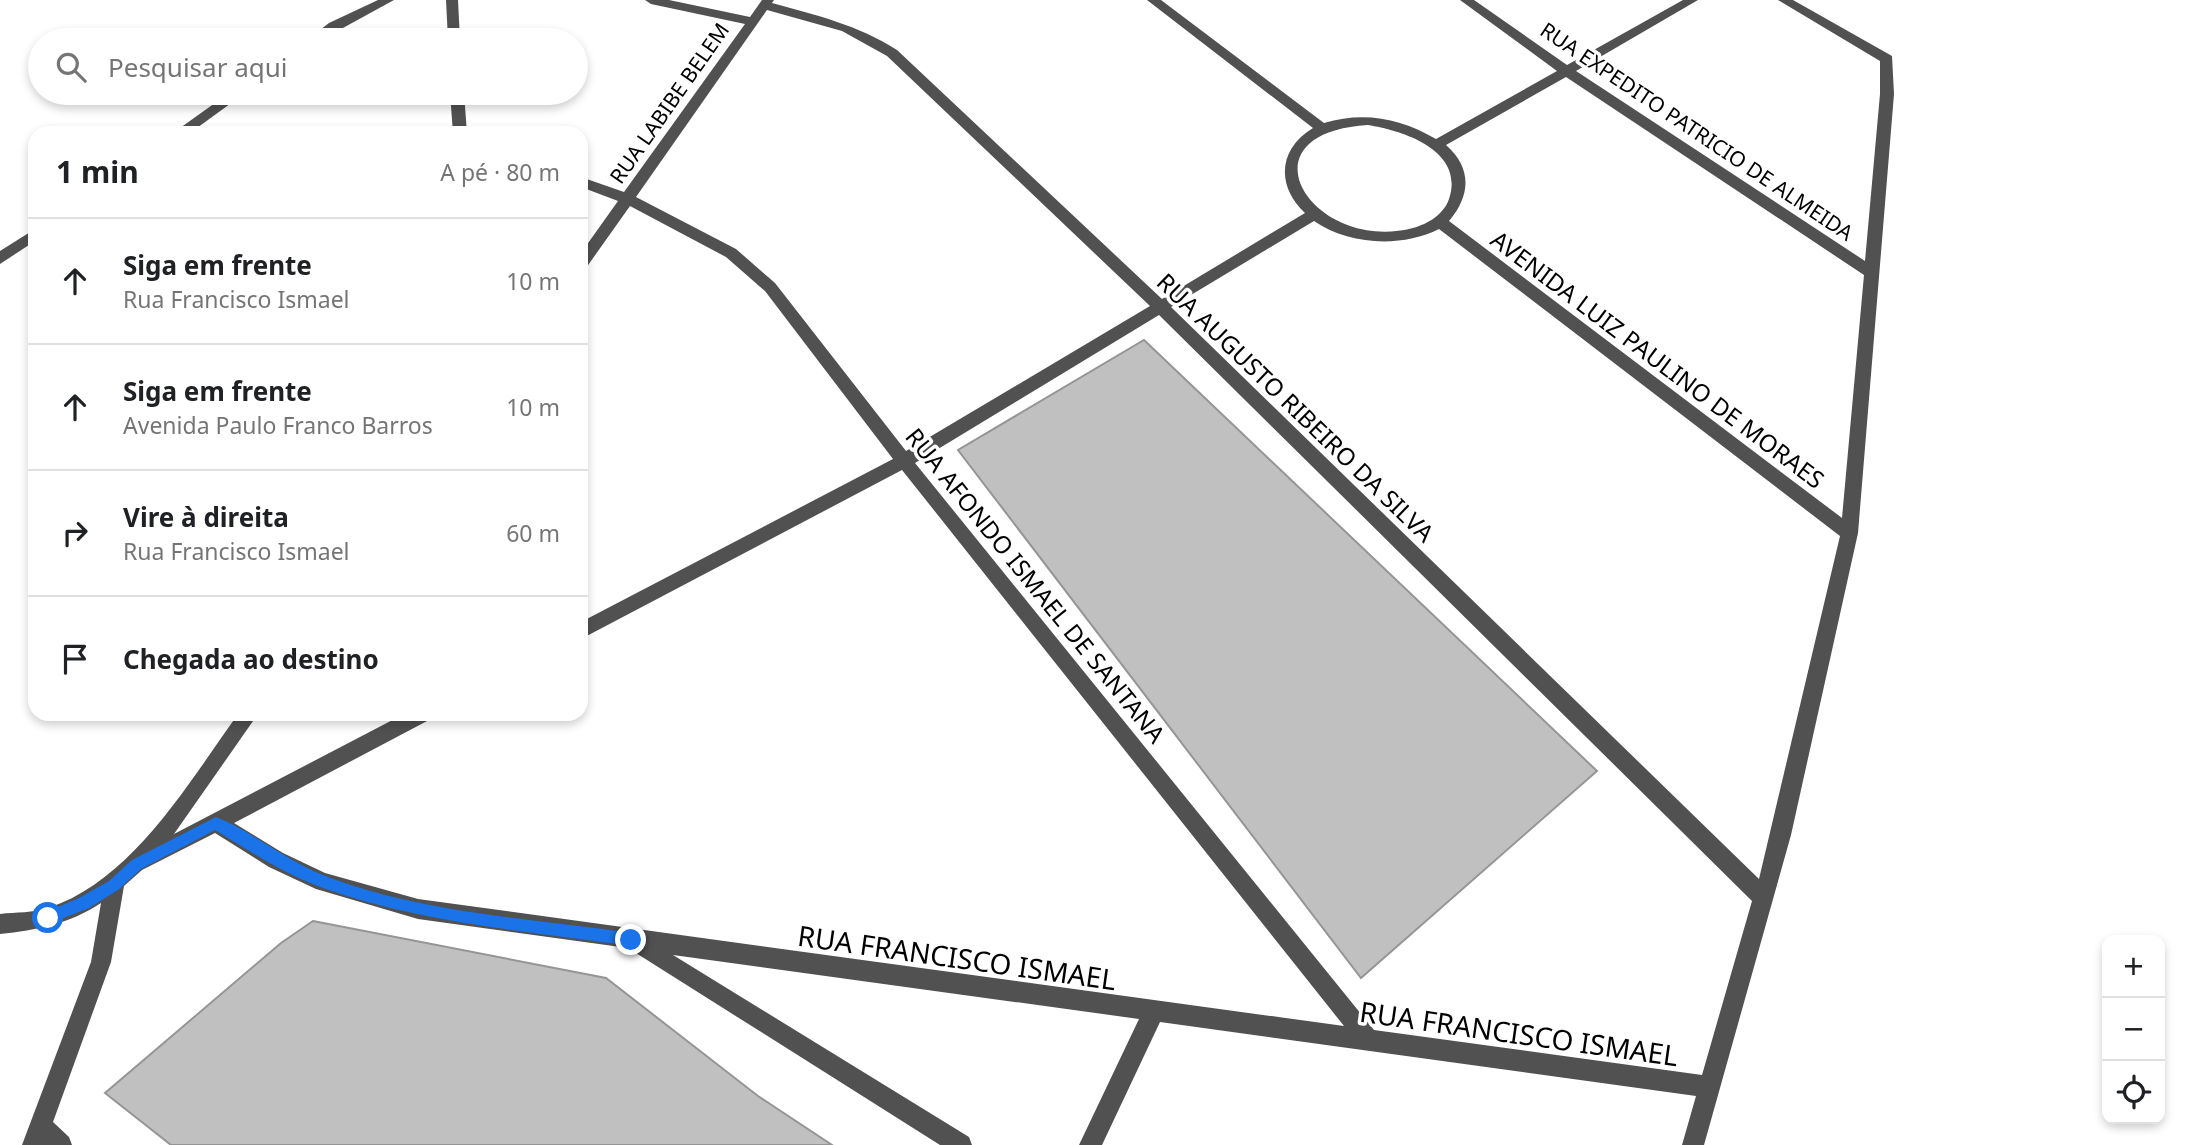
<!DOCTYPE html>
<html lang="pt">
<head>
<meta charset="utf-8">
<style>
  body { margin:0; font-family:"Noto Sans",sans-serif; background:#f6f6f6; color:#202124 }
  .controls { position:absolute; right:21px; bottom:21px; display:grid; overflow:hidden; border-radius:14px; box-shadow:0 4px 10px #0003 }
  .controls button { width:63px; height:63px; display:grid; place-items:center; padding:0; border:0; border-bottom:2px solid #e0e0e0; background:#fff; color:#202124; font:35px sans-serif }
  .stop { position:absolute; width:21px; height:21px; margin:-16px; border:5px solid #1a73e8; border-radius:50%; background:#fff }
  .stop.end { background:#1a73e8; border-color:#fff; box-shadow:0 2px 7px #0008 }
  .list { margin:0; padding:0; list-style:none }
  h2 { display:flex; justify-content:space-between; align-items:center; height:91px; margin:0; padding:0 28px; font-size:30px }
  h2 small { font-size:23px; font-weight:400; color:#757577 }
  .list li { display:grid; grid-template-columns:46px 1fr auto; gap:21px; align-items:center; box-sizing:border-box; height:126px; padding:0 28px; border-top:2px solid #e0e0e0 }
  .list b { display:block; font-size:26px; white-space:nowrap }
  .list p { margin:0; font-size:23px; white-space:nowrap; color:#757577 }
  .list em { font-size:23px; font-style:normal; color:#757577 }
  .icon { flex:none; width:38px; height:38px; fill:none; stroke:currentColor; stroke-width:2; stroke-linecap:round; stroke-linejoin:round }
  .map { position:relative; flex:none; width:2186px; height:1145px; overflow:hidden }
  .search { position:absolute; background:#fff; box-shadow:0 4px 10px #0003; left:28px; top:28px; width:560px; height:77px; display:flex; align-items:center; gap:18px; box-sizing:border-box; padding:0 24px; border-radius:38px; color:#757577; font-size:26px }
  .panel { position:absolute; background:#fff; box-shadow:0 4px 10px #0003; left:28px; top:126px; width:560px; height:595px; border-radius:21px }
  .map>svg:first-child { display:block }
</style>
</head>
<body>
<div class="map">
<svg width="2186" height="1145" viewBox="0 0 2186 1145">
  <rect width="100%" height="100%" fill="#fff"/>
  <g fill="#c0c0c0" stroke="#959595" stroke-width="2">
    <polygon points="1144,340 1597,771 1361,978 958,450"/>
    <polygon points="313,921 606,978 758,1096 832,1145 171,1145 105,1093 281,943"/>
  </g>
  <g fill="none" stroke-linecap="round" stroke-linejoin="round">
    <g fill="#515151" fill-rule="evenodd">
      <polygon points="378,0 394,0 321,40 307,40 329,23"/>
      <polygon points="446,0 458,0 460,40 448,40"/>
      <path d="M645,0H669L750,17L762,0H774L772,3C816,15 858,25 897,50L1162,299L1305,213C1276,186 1278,149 1313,128L1147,0H1161L1324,123C1363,111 1401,118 1436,139L1557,71L1460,0H1474L1567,65L1683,0H1698L1576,71L1865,261L1880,94V61L1778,0H1793L1892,56L1894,94L1858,533L1791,835L1704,1145H1682L1696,1096L1160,1022L1102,1145H1079L1139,1019L673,955L969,1137L972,1145H940L628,948L418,919L316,889L269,867L215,833L142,870L124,886L111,962L53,1122L69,1137L72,1145H22L91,962L101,903C69,924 37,930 0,934V914C16,912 33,913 48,908C132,881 189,782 238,714H258L174,834L404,714H431L429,720L234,823L283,853L325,873L418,899L1344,1026L902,470L581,639V622L893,459L765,291L726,257L630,206L586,268L581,269V253L618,201L581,187V177L624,192L745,24L651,4ZM767,10L842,31L887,56L1150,306L906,451L775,283L736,249L636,197ZM1566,77L1864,275L1842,518L1449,221C1471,195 1472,168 1446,145ZM1368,125C1405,131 1465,151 1449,199C1444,214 1428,224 1413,228C1312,254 1236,133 1368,125ZM1314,221C1349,245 1401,248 1439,229L1840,536L1759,879L1171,307ZM1159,315L1752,901L1702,1075L1374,1030L915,463Z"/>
      <polygon points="229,93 245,93 190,133 173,133"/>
      <polygon points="450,93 464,93 467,133 453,133"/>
      <polygon points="35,229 35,241 0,264 0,251"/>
    </g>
  </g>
  <path fill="#1a73e8" d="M216,817C253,832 285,860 323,875C419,913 529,918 631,933L637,940L631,946C528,931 421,923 323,888C284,874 250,851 215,830L141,869L118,890L89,908L48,924L44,922V913L79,898L109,881L132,860Z"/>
  <g text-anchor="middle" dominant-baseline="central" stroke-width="7" stroke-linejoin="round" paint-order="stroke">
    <g font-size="21" fill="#000" stroke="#fff">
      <text transform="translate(669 103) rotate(-55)">RUA LABIBE BELEM</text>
      <text transform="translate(1697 131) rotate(34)">RUA EXPEDITO PATRICIO DE ALMEIDA</text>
    </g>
    <g font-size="24" fill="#000" stroke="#fff">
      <text transform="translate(1658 359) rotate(37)">AVENIDA LUIZ PAULINO DE MORAES</text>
      <text transform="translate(1296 407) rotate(44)">RUA AUGUSTO RIBEIRO DA SILVA</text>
      <text transform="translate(1036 585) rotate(51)">RUA AFONDO ISMAEL DE SANTANA</text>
    </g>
    <g font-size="28" fill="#000" stroke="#fff">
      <text transform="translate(957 957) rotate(8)">RUA FRANCISCO ISMAEL</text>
      <text transform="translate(1519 1033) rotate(8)">RUA FRANCISCO ISMAEL</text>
    </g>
  </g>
</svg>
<div class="controls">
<button>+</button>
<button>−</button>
<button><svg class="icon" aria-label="locate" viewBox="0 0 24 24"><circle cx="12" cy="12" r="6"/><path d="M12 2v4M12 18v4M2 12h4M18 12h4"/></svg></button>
</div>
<div class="stop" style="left:48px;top:918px"></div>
<div class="stop end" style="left:631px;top:940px"></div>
<div class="search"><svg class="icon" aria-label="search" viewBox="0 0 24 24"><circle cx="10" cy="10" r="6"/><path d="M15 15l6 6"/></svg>Pesquisar aqui</div>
<section class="panel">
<h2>1 min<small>A pé · 80 m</small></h2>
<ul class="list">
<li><svg class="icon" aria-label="ahead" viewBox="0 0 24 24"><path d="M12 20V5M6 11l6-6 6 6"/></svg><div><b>Siga em frente</b><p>Rua Francisco Ismael</p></div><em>10 m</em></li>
<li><svg class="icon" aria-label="ahead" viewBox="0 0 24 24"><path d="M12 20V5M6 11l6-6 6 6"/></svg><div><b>Siga em frente</b><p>Avenida Paulo Franco Barros</p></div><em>10 m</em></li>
<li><svg class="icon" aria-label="right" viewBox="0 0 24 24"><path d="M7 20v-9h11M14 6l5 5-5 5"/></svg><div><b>Vire à direita</b><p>Rua Francisco Ismael</p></div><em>60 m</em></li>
<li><svg class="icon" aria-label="arrive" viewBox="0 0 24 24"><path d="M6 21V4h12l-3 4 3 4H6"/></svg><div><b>Chegada ao destino</b></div></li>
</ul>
</section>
</div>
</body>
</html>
